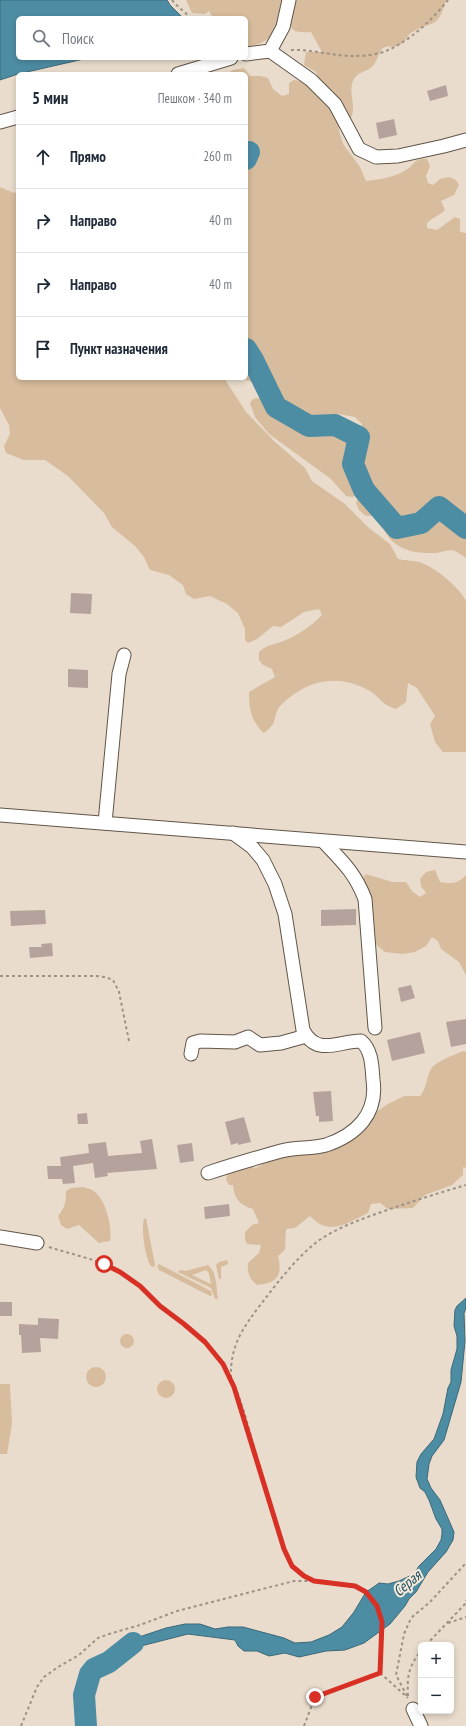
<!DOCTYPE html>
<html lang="ru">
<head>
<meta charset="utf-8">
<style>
  body { margin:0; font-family:"PT Sans Narrow",sans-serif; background:#f6f6f7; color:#1f2937 }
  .controls { position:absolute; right:12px; bottom:12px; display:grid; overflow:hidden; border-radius:6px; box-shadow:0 2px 6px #0003 }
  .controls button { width:36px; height:36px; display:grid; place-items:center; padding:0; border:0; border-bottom:1px solid #e0e1e3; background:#fff; color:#1f2937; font:20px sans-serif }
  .stop { position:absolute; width:12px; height:12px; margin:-9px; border:3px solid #d93025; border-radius:50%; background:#fff }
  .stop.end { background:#d93025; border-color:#fff; box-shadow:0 1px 4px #0008 }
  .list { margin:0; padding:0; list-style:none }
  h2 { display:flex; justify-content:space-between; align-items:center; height:52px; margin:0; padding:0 16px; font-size:17px }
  h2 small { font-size:13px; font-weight:400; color:#747a83 }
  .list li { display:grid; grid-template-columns:26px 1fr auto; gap:12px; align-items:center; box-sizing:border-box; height:64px; padding:0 16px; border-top:1px solid #e0e1e3 }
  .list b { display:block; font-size:15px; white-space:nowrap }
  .list em { font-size:13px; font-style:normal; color:#747a83 }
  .icon { flex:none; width:22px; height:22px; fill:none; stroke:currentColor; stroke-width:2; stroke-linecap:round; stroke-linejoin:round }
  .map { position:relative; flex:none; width:466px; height:1726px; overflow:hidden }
  .search { position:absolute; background:#fff; box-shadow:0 2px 6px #0003; left:16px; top:16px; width:232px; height:44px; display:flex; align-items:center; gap:10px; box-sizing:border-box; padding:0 14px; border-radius:6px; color:#747a83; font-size:15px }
  .panel { position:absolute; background:#fff; box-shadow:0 2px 6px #0003; left:16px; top:72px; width:232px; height:308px; border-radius:6px }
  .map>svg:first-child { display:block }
</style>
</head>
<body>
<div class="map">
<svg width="466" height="1726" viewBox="0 0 466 1726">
  <rect width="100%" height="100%" fill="#e9dccc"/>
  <g fill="#d7bc9d" fill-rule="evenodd">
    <path d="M186,0H446C437,32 432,19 411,33C406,37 405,43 398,46C393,48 388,45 383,48C378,53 377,62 372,67C367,71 358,72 354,79C347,91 357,106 351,118L346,119L321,86L316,72L304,65L306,52H322L311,32C293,33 292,32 286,15L277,34L259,44L246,47V18H213L209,11L205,14L192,13Z"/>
    <path d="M244,68L250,76H260L268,78L273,89L282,96L289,94V83L294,80L304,82L338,117L339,131L343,144L360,167L366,181C379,180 395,177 406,170C416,164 413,158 427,159L430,166L426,176L428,183L433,185L440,179L449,177L456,180L459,185L454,195L441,201L445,210C439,216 433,217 427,223V228L437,230L455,217L460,219V232L466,233V558C463,556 459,553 455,551C450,549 442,552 436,553C412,554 389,549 381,522L385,521L376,515L366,516L359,510L356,503L358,498L362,497L358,491L353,497L346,496L331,479L269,434L255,417L250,403L253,399L264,397L257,384L241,378H246V74H226L233,70ZM339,414L355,417L362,424L358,439L356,425L351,421L321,418Z"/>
    <path d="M0,187L14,193L18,191V378H224L246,412L274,441L305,468L312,481L345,504L369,528L390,544L398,559C405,561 415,560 422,563C437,569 459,587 466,601V752H443L435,742L430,724L435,716L417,688L408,683L406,702L396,709C380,704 381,697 368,690C337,673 306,680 281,705C272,714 280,722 264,733C251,721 249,709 249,692L275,677L272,669L263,665L259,660V652C269,643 276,645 288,639C301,633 312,625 322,615L319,609L304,612L281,627L273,626L257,639L248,643L245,640V629L238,613L227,604L210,596L194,599L186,594L183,585L169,575L150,570L144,557L135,546L112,527L104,513L68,476L45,460H24L6,453L4,446L10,434L9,425L0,408Z"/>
    <path d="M435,870L440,882C451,884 458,884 466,875V975L459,962L441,949L438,941L432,937L426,946L415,952L402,954L385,952L373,942L363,878L366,874L392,882H406L412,891L420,897L426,893L421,886L420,879L426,872Z"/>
    <path d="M464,1051L466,1052V1168L463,1167V1175L452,1185L425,1195L413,1208L388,1209L380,1203L371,1204L368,1213C347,1223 329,1237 310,1216L295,1228L286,1229L285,1250L278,1256C283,1276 277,1283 257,1285C249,1278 247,1273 248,1263L259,1253L261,1245L247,1244L245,1239V1232L252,1225L259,1223L253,1209C240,1205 234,1199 233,1185H229L226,1179L229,1169L241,1165L256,1168L284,1153L297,1141L332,1145L386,1105L404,1096H420C427,1088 426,1078 431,1069C436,1061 456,1054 464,1051Z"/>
    <path d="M83,1187C85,1188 89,1188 92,1190C105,1196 113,1228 110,1241L99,1243L79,1225L67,1229L61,1225L58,1216C65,1208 66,1202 66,1191L71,1188Z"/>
    <path d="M146,1218L155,1265L154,1267L151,1266C145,1259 141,1228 144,1219Z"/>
    <polygon points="227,1260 228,1264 221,1267 221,1279 219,1279 216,1265 219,1262"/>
    <polygon points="159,1264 211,1291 212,1295 210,1296 159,1270 157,1266"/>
    <path d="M208,1265C217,1272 216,1287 218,1298L217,1299H215L211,1288L178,1272L180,1270L186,1271ZM206,1270L209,1273L211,1284L192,1275Z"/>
    <circle cx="127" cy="1341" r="7"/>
    <circle cx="96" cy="1377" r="10"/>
    <circle cx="166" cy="1389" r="9"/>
    <polygon points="0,1384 10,1384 12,1424 7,1454 0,1454"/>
  </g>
  <g fill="#4d8da4" stroke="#3d6877">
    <polygon points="0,0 167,0 170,5 183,18 18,18 18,58 88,58 18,74 0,80"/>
    <polygon points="466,1298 466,1308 464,1313 465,1341 461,1382 444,1440 432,1456 429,1464 427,1479 431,1488 440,1500 454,1532 453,1540 446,1552 428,1572 416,1592 409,1599 405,1606 390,1624 364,1643 345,1650 326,1651 299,1657 285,1653 269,1656 257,1651 244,1651 238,1646 235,1640 188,1634 141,1646 129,1653 114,1666 108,1656 112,1651 139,1637 166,1628 185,1624 200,1624 215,1629 228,1627 243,1627 284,1638 295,1643 311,1642 329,1635 342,1627 354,1612 366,1592 375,1586 379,1583 388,1584 399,1581 414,1574 419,1566 436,1549 441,1540 442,1534 442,1529 436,1519 429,1500 425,1492 420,1488 416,1477 417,1462 421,1454 434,1439 443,1414 448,1388 451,1382 451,1370 457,1349 457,1336 454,1326 455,1310 457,1306"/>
  </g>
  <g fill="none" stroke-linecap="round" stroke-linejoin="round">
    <g stroke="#4d8da4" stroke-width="22">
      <polyline points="246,159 249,152"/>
      <polyline points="246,349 253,360 276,407 309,426 335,425 359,437 353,464 364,490 397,528 421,523 439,507 466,528"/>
      <polyline points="86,1726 84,1695 90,1674 94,1669 109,1662 133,1643"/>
    </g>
  </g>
  <g fill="#b6a29c">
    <polygon points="446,85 448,96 430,101 427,91"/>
    <polygon points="394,119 397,135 379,139 376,123"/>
    <polygon points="71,593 92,594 91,614 70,613"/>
    <polygon points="68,669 88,670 88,688 68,687"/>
    <polygon points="356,909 356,925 321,926 321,910"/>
    <polygon points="45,910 46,924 11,926 10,911"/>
    <polygon points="52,943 53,956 30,958 29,947 42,947 41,944"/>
    <polygon points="411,985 415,998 401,1002 398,988"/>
    <polygon points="466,1019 466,1044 451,1047 446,1022"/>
    <polygon points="420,1032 425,1053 392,1061 387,1040"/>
    <polygon points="331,1091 333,1121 319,1122 319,1116 316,1116 313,1092"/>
    <polygon points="87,1113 88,1124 78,1124 77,1114"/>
    <polygon points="244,1117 251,1142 238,1145 238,1143 231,1145 225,1122"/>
    <polygon points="152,1139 157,1169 107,1173 108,1176 95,1178 93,1163 73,1166 75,1183 63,1184 62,1179 48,1179 47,1166 61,1166 60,1157 89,1153 88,1144 106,1142 108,1156 142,1153 140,1141"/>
    <polygon points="192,1143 194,1161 180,1163 177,1145"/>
    <polygon points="229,1204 230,1216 205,1219 204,1207"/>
    <rect x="0" y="1302" width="12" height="14"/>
    <polygon points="38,1318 59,1319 58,1339 40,1338 41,1352 22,1353 21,1335 19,1335 19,1324 38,1325"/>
  </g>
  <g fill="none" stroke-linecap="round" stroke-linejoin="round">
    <defs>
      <g id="minor">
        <polyline points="270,51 283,27 289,0"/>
        <polyline points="246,54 270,51 311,80 335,104 359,149 376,157 398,156 444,146 466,140"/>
        <polyline points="178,74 231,58"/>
        <polyline points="0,122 18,117"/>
        <polyline points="0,815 466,852"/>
        <polyline points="105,823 119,674 124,655"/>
        <path d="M324,842C343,862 355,873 365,899L375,1028"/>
        <polyline points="191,1054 193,1043 200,1041 235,1042 248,1037 260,1045 281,1043 306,1036"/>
        <path d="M208,1173C232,1165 256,1158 281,1151C295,1147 312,1149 326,1145C356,1135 378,1114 373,1080C372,1067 372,1050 361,1041C338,1041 317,1057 303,1030L285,914L275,884L263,860L252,847L233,833"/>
        <polyline points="0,1237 37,1243"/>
        <polyline points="413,1709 421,1726"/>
      </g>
    </defs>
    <use href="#minor" stroke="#605548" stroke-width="15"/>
    <g stroke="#9c9286" stroke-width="2" stroke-dasharray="3 3" stroke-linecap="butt">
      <path d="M172,0C177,7 185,11 190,18"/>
      <path d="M291,50C312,49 332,56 353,56C363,56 376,55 386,51C410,41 432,20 448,0"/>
      <polyline points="0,976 96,976 105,977 113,980 119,992 129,1041"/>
      <path d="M49,1247C73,1255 98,1259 120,1272C136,1281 147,1295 161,1307C183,1324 208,1340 223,1364C240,1388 251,1437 259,1466C264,1488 271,1509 278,1530C281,1542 285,1556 292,1566C315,1595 350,1572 372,1600C378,1606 380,1613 382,1622C384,1638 380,1656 380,1673L408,1698"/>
      <path d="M231,1378C230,1346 242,1329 261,1304C278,1282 296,1258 318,1241C335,1229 354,1222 373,1215C404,1204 435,1194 466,1185"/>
      <polyline points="448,1623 466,1617"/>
      <polyline points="426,1645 465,1604 466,1600"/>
      <polyline points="407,1696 396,1675 404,1634 411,1618 430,1602 466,1563"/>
      <path d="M408,1696C407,1677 408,1667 421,1651"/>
      <polyline points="21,1726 37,1687 44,1677 58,1667 79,1655 98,1638 109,1634 140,1625 177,1611 294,1581 312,1581"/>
      <polyline points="304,1726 315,1697 380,1673"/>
    </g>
    <use href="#minor" stroke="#fff" stroke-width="13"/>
  </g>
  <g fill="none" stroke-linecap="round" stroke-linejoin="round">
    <polyline stroke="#d93025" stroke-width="5" points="104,1264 120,1272 140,1286 160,1306 184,1324 205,1342 223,1364 234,1387 284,1549 292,1566 304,1576 314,1581 355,1586 366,1592 377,1606 382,1622 380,1673 315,1697"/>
  </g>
  <g text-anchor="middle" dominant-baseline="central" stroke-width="4" stroke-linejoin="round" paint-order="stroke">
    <g font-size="15" font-style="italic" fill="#1a4f61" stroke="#f7e9d9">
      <text transform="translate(407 1583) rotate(-40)">Серая</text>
    </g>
  </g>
</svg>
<div class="controls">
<button>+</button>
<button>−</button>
</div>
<div class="stop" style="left:104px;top:1264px"></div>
<div class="stop end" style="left:315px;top:1697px"></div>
<div class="search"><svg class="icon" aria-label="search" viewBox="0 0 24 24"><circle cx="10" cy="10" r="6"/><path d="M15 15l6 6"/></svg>Поиск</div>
<section class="panel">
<h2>5 мин<small>Пешком · 340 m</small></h2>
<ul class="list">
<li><svg class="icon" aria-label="ahead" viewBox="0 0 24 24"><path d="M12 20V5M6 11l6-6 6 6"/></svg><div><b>Прямо</b></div><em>260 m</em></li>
<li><svg class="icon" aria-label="right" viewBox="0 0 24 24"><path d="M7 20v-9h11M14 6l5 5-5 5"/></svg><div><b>Направо</b></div><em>40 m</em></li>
<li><svg class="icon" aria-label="right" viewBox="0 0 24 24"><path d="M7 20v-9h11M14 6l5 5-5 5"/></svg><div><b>Направо</b></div><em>40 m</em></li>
<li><svg class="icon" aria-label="arrive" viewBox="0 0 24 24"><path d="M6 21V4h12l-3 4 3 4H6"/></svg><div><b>Пункт назначения</b></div></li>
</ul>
</section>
</div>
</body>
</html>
